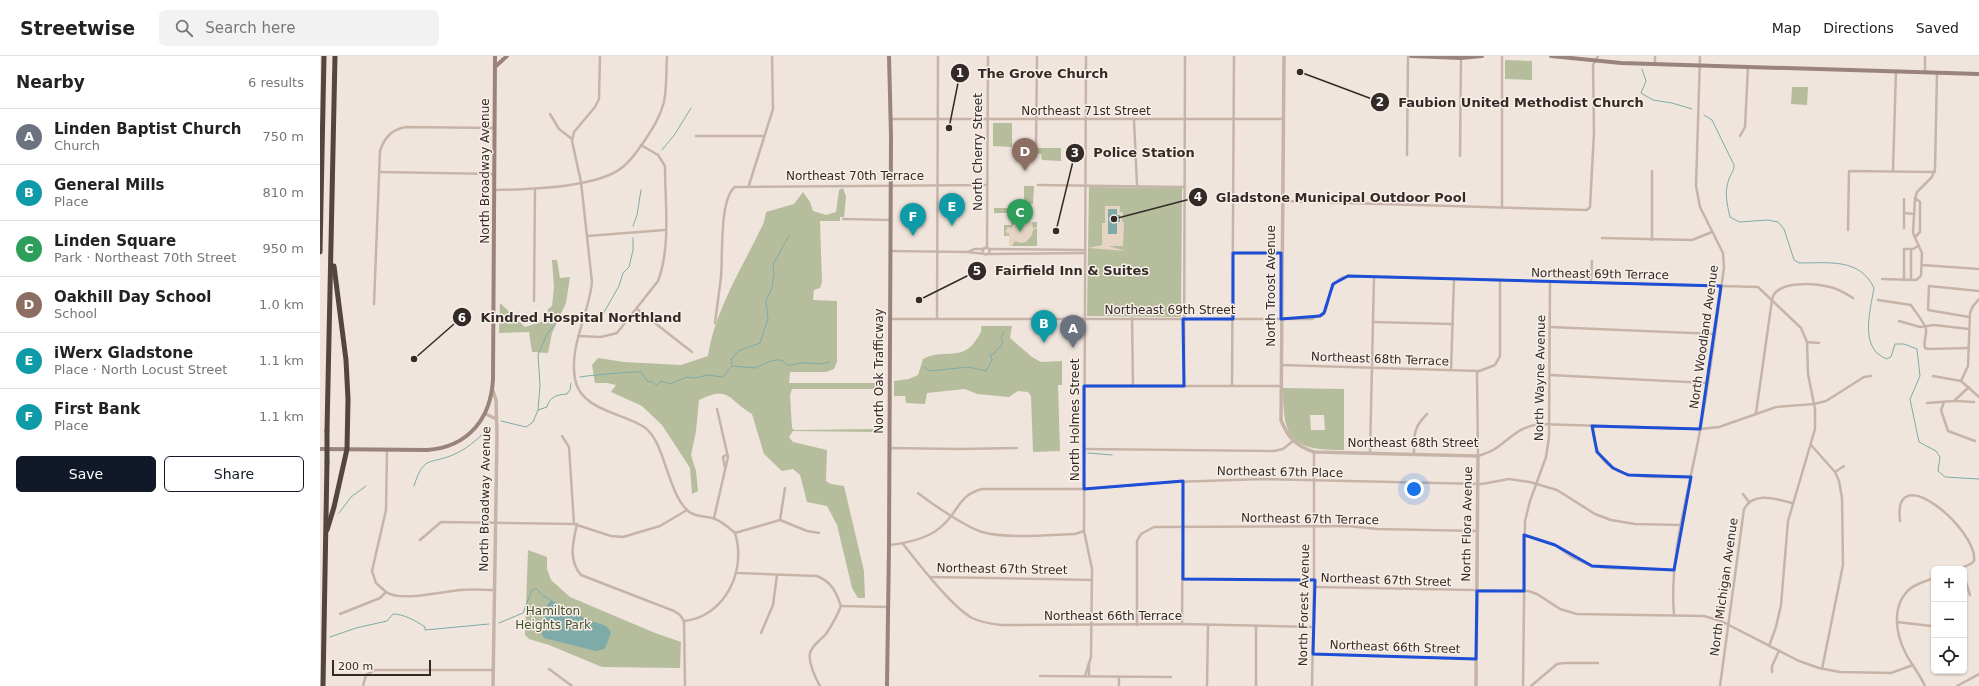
<!DOCTYPE html>
<html lang="en">
<head>
<meta charset="utf-8">
<style>
  body { margin:0; font-family:"DejaVu Sans",sans-serif; background:#f2f2f2; color:#222 }
  .controls { position:absolute; right:12px; bottom:12px; display:grid; overflow:hidden; border-radius:6px; box-shadow:0 1px 3px #0004 }
  .controls button { width:36px; height:36px; display:grid; place-items:center; padding:0; border:0; border-bottom:1px solid #e0e0e0; background:#fff; color:#222; font:20px sans-serif }
  .scale { position:absolute; left:12px; bottom:10px; width:99px; box-sizing:border-box; padding-left:4px; border:2px solid #342b28; border-top:0; font-size:11px; line-height:14px; white-space:nowrap; color:#342b28; -webkit-text-stroke:3px #f8efe8; paint-order:stroke }
  .you { position:absolute; left:1094px; top:433px; width:14px; height:14px; margin:-10px; border:3px solid #fff; border-radius:50%; background:#1a73e8; box-shadow:0 0 0 6px #1a73e833 }
  .badge { display:grid; place-items:center; width:26px; height:26px; border-radius:50%; background:#111827; color:#fff; font-size:13px; font-weight:700 }
  .pin { position:absolute; translate:-50% -33px; filter:drop-shadow(0 1px 2px #0008) }
  .pin::after { content:''; position:absolute; top:21px; width:14px; height:12px; background:inherit; clip-path:polygon(0 0,100% 0,50% 100%) }
  .list { margin:0; padding:0; list-style:none }
  h2 { display:flex; justify-content:space-between; align-items:center; height:52px; margin:0; padding:0 16px; font-size:17px }
  h2 small { font-size:13px; font-weight:400; color:#767676 }
  .list li { display:grid; grid-template-columns:26px 1fr auto; gap:12px; align-items:center; box-sizing:border-box; height:56px; padding:0 16px; border-top:1px solid #e0e0e0 }
  .list b { display:block; font-size:15px; white-space:nowrap }
  .list p { margin:0; font-size:13px; white-space:nowrap; color:#767676 }
  .list em { font-size:13px; font-style:normal; color:#767676 }
  .actions { display:flex; gap:8px; padding:12px 16px }
  .actions a { flex:1; padding:9px 0; border:1px solid #111827; border-radius:6px; text-align:center; font-size:14px; color:#111827 }
  .actions .main { background:#111827; color:#fff }
  .icon { flex:none; width:22px; height:22px; fill:none; stroke:currentColor; stroke-width:2; stroke-linecap:round; stroke-linejoin:round }
  .map { position:relative; flex:none; width:1659px; height:630px; overflow:hidden }
  header { display:flex; align-items:center; gap:24px; box-sizing:border-box; height:56px; padding:0 20px; background:#fff; border-bottom:1px solid #e0e0e0 }
  header strong { font-size:19px }
  nav { display:flex; gap:22px; margin-inline-start:auto; font-size:14px }
  .search { width:280px; height:36px; background:#f2f2f2; display:flex; align-items:center; gap:10px; box-sizing:border-box; padding:0 14px; border-radius:6px; color:#767676; font-size:15px }
  main { display:flex }
  aside { flex:1; background:#fff }
  .map>svg:first-child { display:block }
</style>
</head>
<body>
<header>
<strong>Streetwise</strong>
<div class="search"><svg class="icon" aria-label="search" viewBox="0 0 24 24"><circle cx="10" cy="10" r="6"/><path d="M15 15l6 6"/></svg>Search here</div>
<nav><a>Map</a><a>Directions</a><a>Saved</a></nav>
</header>
<main>
<aside>
<h2>Nearby<small>6 results</small></h2>
<ul class="list">
<li><span class="badge" style="background:#6b7280">A</span><div><b>Linden Baptist Church</b><p>Church</p></div><em>750 m</em></li>
<li><span class="badge" style="background:#0f9aa8">B</span><div><b>General Mills</b><p>Place</p></div><em>810 m</em></li>
<li><span class="badge" style="background:#2e9e5b">C</span><div><b>Linden Square</b><p>Park · Northeast 70th Street</p></div><em>950 m</em></li>
<li><span class="badge" style="background:#8d6e63">D</span><div><b>Oakhill Day School</b><p>School</p></div><em>1.0 km</em></li>
<li><span class="badge" style="background:#0f9aa8">E</span><div><b>iWerx Gladstone</b><p>Place · North Locust Street</p></div><em>1.1 km</em></li>
<li><span class="badge" style="background:#0f9aa8">F</span><div><b>First Bank</b><p>Place</p></div><em>1.1 km</em></li>
</ul>
<div class="actions"><a class="main">Save</a><a>Share</a></div>
</aside>
<div class="map">
<svg width="1659" height="630" viewBox="0 0 1659 630">
  <rect width="100%" height="100%" fill="#f0e5dc"/>
  <g fill="#b5bd9d" fill-rule="evenodd">
    <polygon points="1185,4 1212,5 1212,24 1185,23"/>
    <polygon points="1472,31 1488,31 1487,49 1471,48"/>
    <polygon points="673,67 692,67 692,91 673,90"/>
    <polygon points="717,92 741,92 741,105 722,104 721,98 717,97"/>
    <polygon points="704,130 714,130 713,148 704,148"/>
    <polygon points="769,131 862,132 861,261 767,260"/>
    <path d="M523,132L526,141L524,161H520V165H500L502,226L500,232L494,234L493,244L517,245V306L514,313L506,316H470L469,327H562V333H472L470,339L472,372L474,374L553,373V376L473,375L469,381L473,386L507,394L506,425L511,428L524,430L544,515L545,542H538L532,532L517,469L507,450L487,446L480,419L473,413L462,415L444,398L432,358C408,344 410,329 379,344L376,375L371,399L376,415L378,435L372,438L370,412L342,369L322,350L291,336L296,329L287,327H275L272,309L278,302L304,306L361,309L388,300C395,253 424,209 444,166L446,156L474,148L483,136L490,146L493,155L506,159L516,156L519,134Z"/>
    <polygon points="696,147 703,148 703,157 674,157 674,152 696,152"/>
    <polygon points="691,166 717,166 717,190 689,190 689,180 684,180 684,169 691,169"/>
    <polygon points="232,204 237,204 240,222 250,221 246,247 232,277 228,297 212,296 209,276 179,277 180,247 205,271 227,264 228,253 232,250 234,231"/>
    <path d="M661,270H692L690,282L712,301L721,306L742,305V329H738L740,395L713,396L711,340L708,336L698,335L689,341L657,338L645,333L607,337L605,348L586,347L585,340H574V325L589,323L598,319L603,303C622,292 642,306 656,284C660,278 662,276 661,270Z"/>
    <path d="M963,332L1024,333V394C971,394 963,384 963,332ZM990,359H1004L1005,374H991Z"/>
    <polygon points="208,494 227,501 227,513 231,524 250,541 335,577 361,586 360,612 282,611 229,589 209,583 205,579"/>
  </g>
  <g fill="#e6d4c4">
    <polygon points="785,150 800,150 800,156 803,156 802,165 804,167 803,190 788,190 806,195 768,192 782,189 782,167 785,167"/>
    <polygon points="694,166 714,166 712,167 713,172 717,171 717,172 713,174 712,179 706,186 701,187 695,185 692,190 689,190 689,177 685,181 688,177 685,176 688,171 691,172 695,167"/>
  </g>
  <g fill="#7eaaa8">
    <polygon points="788,153 797,153 797,159 800,159 800,166 797,166 797,178 788,178"/>
    <path d="M231,544L266,563L286,570L291,576L285,593L276,595L224,582C217,573 224,551 231,544Z"/>
  </g>
  <g fill="none" stroke-linecap="round" stroke-linejoin="round">
    <g stroke="#7eaaa8" stroke-width="1">
      <polyline points="1322,13 1326,25 1321,37 1333,44 1352,47 1372,53"/>
      <path d="M1384,59L1392,64L1414,109C1414,116 1411,117 1409,123C1404,136 1407,148 1410,161L1419,166L1448,164L1458,166L1464,173L1474,204L1479,207C1509,207 1540,202 1554,232C1550,256 1539,293 1567,303L1571,301L1575,288H1584L1597,293L1600,320L1590,343L1599,386L1616,395L1620,401L1618,415L1625,421L1659,423"/>
      <polyline points="342,94 355,78 371,52"/>
      <polyline points="313,170 317,159 321,134"/>
      <polyline points="274,259 283,258 299,230 303,217 309,211 313,194 313,182"/>
      <path d="M412,309L411,304L418,295L440,287L448,263L446,244L452,232L454,218L453,208C460,199 462,189 469,180"/>
      <polyline points="604,311 610,315 648,311 666,315 672,304 670,298 674,298 677,293 681,291 683,285 681,282 684,276"/>
      <path d="M260,321C262,320 317,315 321,316L327,325L333,326L337,330L341,325L350,328L367,321L374,322L388,319L403,321L412,310L436,312C441,308 455,303 460,304C463,304 465,308 468,309C472,310 476,307 480,307C491,306 499,310 509,306"/>
      <polyline points="218,354 220,329 218,299 227,278 238,265"/>
      <path d="M181,365L206,371L213,366L218,354L227,351C230,340 237,339 247,338L250,334L251,327"/>
      <polyline points="768,397 792,399"/>
      <path d="M94,430C104,397 111,410 137,397C150,391 160,380 171,371"/>
      <polyline points="19,457 31,441 46,430"/>
      <polyline points="179,567 203,557 212,534 216,532 223,540 231,544"/>
      <path d="M10,581L36,572L67,565L73,558C84,558 96,565 105,571V574L169,568"/>
    </g>
    <g stroke="#c7b4a9" stroke-width="2.5">
      <path d="M280,0L279,43L275,51L254,76L252,85L261,126L272,226C269,259 249,289 255,323C260,354 303,357 324,371C345,385 347,435 367,454C373,461 387,460 395,463C403,466 409,472 415,477L460,464L487,475L499,477"/>
      <polyline points="1335,0 1335,8"/>
      <polyline points="1605,16 1605,0"/>
      <polyline points="230,58 239,73 252,83"/>
      <polyline points="571,63 962,63"/>
      <polyline points="814,64 817,129"/>
      <polyline points="376,80 444,80"/>
      <polyline points="1420,80 1425,71 1428,11"/>
      <polyline points="716,92 717,0"/>
      <polyline points="1087,99 1088,0"/>
      <polyline points="1140,100 1141,2"/>
      <polyline points="1573,114 1576,15"/>
      <polyline points="1332,115 1332,184"/>
      <polyline points="60,116 175,118"/>
      <polyline points="429,129 453,53 452,0"/>
      <polyline points="718,129 864,131"/>
      <path d="M176,134C208,133 280,132 304,110C312,103 319,93 325,84C333,72 340,61 344,46C347,31 346,15 347,0"/>
      <polyline points="962,145 1267,154 1270,151 1274,76 1273,9 1278,0"/>
      <polyline points="1182,151 1182,0"/>
      <polyline points="1584,157 1594,158"/>
      <polyline points="523,163 570,164"/>
      <polyline points="1584,172 1584,143"/>
      <polyline points="1528,174 1529,115 1615,116"/>
      <polyline points="267,180 345,174"/>
      <polyline points="1595,181 1600,176 1600,146 1595,142"/>
      <polyline points="1282,182 1372,184 1392,176"/>
      <circle cx="666" cy="195" r="3.5"/>
      <polyline points="667,192 668,0"/>
      <polyline points="669,193 765,194"/>
      <polyline points="1591,193 1591,224"/>
      <polyline points="570,195 648,196 654,193 664,193"/>
      <polyline points="648,196 665,198"/>
      <polyline points="913,197 961,197"/>
      <polyline points="669,198 765,197"/>
      <polyline points="1602,209 1659,213"/>
      <polyline points="1562,223 1596,224 1601,220 1602,197 1593,177 1595,143 1597,136 1612,121 1615,113 1617,17"/>
      <path d="M1180,224V300L1175,309L1157,316L1158,400C1163,398 1168,397 1173,394C1189,384 1198,371 1219,368L1380,373L1399,371L1456,351L1494,348L1506,345L1544,321L1551,320"/>
      <polyline points="1584,224 1584,193 1593,193 1598,190"/>
      <polyline points="1271,227 1272,205"/>
      <path d="M1558,244L1591,249C1594,254 1606,269 1606,273C1607,280 1603,285 1605,292L1608,293L1649,292"/>
      <polyline points="214,245 215,133"/>
      <path d="M54,248L60,95C64,82 72,73 86,71L174,72"/>
      <polyline points="317,253 372,296"/>
      <polyline points="1649,261 1608,254 1609,230 1659,235"/>
      <polyline points="617,262 618,0"/>
      <polyline points="812,262 813,330"/>
      <path d="M569,263H992L1005,256C1011,240 1008,224 1028,220L1438,231L1481,272L1487,286L1488,318L1495,353V373L1468,465L1461,549L1456,571L1449,590"/>
      <polyline points="1579,265 1600,271 1614,269 1649,273"/>
      <polyline points="1053,266 1133,268"/>
      <path d="M395,267C397,251 399,236 401,221C403,201 399,143 415,131L667,129"/>
      <polyline points="1230,271 1395,278"/>
      <path d="M258,280L281,281L297,277L338,225C351,191 345,146 345,110L338,99L321,89"/>
      <polyline points="1487,286 1499,287"/>
      <polyline points="961,309 1159,315"/>
      <polyline points="1131,314 1134,223"/>
      <polyline points="1230,319 1387,327"/>
      <polyline points="1613,320 1641,325 1659,341"/>
      <polyline points="1641,325 1648,310 1650,257 1653,250 1659,243"/>
      <polyline points="764,330 961,330"/>
      <polyline points="864,330 865,0"/>
      <polyline points="912,330 914,0"/>
      <polyline points="1635,345 1654,346"/>
      <polyline points="1624,346 1621,354 1628,375 1655,385"/>
      <polyline points="1607,347 1634,345 1649,331"/>
      <path d="M1436,357L1452,244C1455,224 1495,227 1510,231C1519,233 1525,237 1533,242"/>
      <path d="M1273,370C1274,430 1327,420 1371,421"/>
      <polyline points="242,380 249,391 254,468"/>
      <polyline points="1491,389 1515,416 1519,425 1522,442 1523,509 1502,613"/>
      <polyline points="569,392 640,393 697,392"/>
      <polyline points="765,393 954,395 963,393 973,385"/>
      <polyline points="1050,397 1054,221"/>
      <path d="M1094,398C1094,379 1093,372 1107,358"/>
      <polyline points="405,412 403,401 406,399"/>
      <polyline points="1515,416 1524,410"/>
      <path d="M598,437C612,448 646,471 662,476C687,483 728,479 755,478L764,475"/>
      <polyline points="1423,438 1429,446"/>
      <polyline points="394,462 408,401 397,353"/>
      <polyline points="460,464 465,432"/>
      <path d="M1580,465C1572,400 1659,475 1654,505C1650,510 1642,511 1637,513"/>
      <path d="M257,468C253,486 248,504 261,519L354,555L360,559L364,565"/>
      <polyline points="1204,479 1235,489 1252,501 1272,510 1287,512 1354,514"/>
      <polyline points="100,484 121,466 254,468 291,480 303,481 340,470 367,454"/>
      <path d="M583,488C599,508 631,550 652,562C662,567 672,568 682,569L862,568L993,571"/>
      <path d="M569,489C588,487 611,482 624,468C639,454 639,439 662,433H764L853,426L944,423L1162,428L1189,423L1210,426L1237,434L1275,458L1291,464L1315,468L1361,469"/>
      <path d="M418,517L497,520C512,526 516,536 521,550"/>
      <polyline points="1644,520 1650,539"/>
      <polyline points="611,521 772,524"/>
      <polyline points="863,523 994,524"/>
      <polyline points="994,531 1208,535 1217,538 1240,553 1257,558 1384,560 1401,565 1479,605 1499,612 1520,616 1571,617 1593,609"/>
      <polyline points="66,536 56,527 52,515 66,454 67,394"/>
      <polyline points="521,550 568,551"/>
      <path d="M20,558L60,542L66,536C80,546 122,536 140,534C151,533 163,534 174,534"/>
      <path d="M1354,559C1349,499 1368,439 1379,380C1390,324 1396,268 1404,212L1403,197L1380,151L1376,130L1380,0"/>
      <path d="M364,565C405,561 427,514 415,477"/>
      <polyline points="364,565 365,630"/>
      <polyline points="1577,566 1611,570"/>
      <polyline points="862,568 863,425"/>
      <polyline points="817,569 817,485 821,478 834,471 1028,470 1057,473 1157,475"/>
      <polyline points="936,570 936,630"/>
      <polyline points="441,577 453,549 457,519"/>
      <polyline points="993,598 1156,603"/>
      <polyline points="229,613 252,630"/>
      <polyline points="1452,616 1452,610 1459,595"/>
      <polyline points="720,620 851,621"/>
      <polyline points="765,620 771,601 772,513 764,475 766,0"/>
      <polyline points="769,620 769,607"/>
      <polyline points="799,621 799,630"/>
      <polyline points="43,630 46,619 55,614 173,614"/>
      <path d="M500,630C495,621 488,607 490,597C492,589 501,584 506,578C512,569 517,560 521,550"/>
      <polyline points="887,630 888,569"/>
      <polyline points="992,630 994,524 994,396"/>
      <polyline points="1203,630 1205,465 1210,445 1226,401 1229,381 1230,226"/>
      <polyline points="1211,630 1237,608 1244,607 1278,607"/>
      <path d="M1400,630L1424,453C1434,435 1456,443 1472,447"/>
      <path d="M1605,630C1600,619 1592,609 1586,598C1575,577 1571,548 1591,532C1598,527 1606,525 1614,522"/>
      <polyline points="1637,630 1659,618"/>
    </g>
    <g stroke="#c7b4a9" stroke-width="3.5">
      <path d="M964,0L961,364C968,382 976,390 994,396L1158,400L1156,630"/>
      <polyline points="173,335 176,344 177,378 173,630"/>
      <polyline points="166,358 176,363"/>
    </g>
    <g stroke="#9a837b" stroke-width="4">
      <polyline points="1091,0 1141,2 1162,0"/>
      <polyline points="1231,0 1301,7 1659,18"/>
      <polyline points="176,10 187,0"/>
      <path d="M0,393L107,394C149,391 171,362 173,323L175,0"/>
      <polyline points="567,630 569,489 571,80 569,0"/>
    </g>
    <g stroke="#554540" stroke-width="5">
      <polyline points="0,196 4,0"/>
      <polyline points="7,375 15,0"/>
      <polyline points="7,474 14,451 27,393 28,343 26,304 14,210"/>
      <polyline points="3,630 7,406"/>
    </g>
    <polyline stroke="#554540" stroke-width="5" points="7,406 7,375"/>
  </g>
  <path fill="none" stroke="#1d4ed8" stroke-width="3" stroke-linejoin="round" d="M913,197H961V263L1000,260L1004,257L1013,228L1028,220L1401,230L1380,373L1272,370L1277,396L1293,412L1308,419L1371,421L1354,514L1272,510L1235,489L1204,479V535H1157L1156,603L993,598L995,524L863,523V425L764,433V330H864L863,263H913Z"/>
  <g text-anchor="middle" dominant-baseline="central" stroke-width="3" stroke-linejoin="round" paint-order="stroke">
    <g font-size="12" fill="#342b28" stroke="#f8efe8">
      <text x="766" y="55">Northeast 71st Street</text>
      <text transform="translate(658 96) rotate(-90)">North Cherry Street</text>
      <text transform="translate(165 115) rotate(-90)">North Broadway Avenue</text>
      <text x="535" y="120">Northeast 70th Terrace</text>
      <text transform="translate(1280 218) rotate(1)">Northeast 69th Terrace</text>
      <text transform="translate(951 230) rotate(-90)">North Troost Avenue</text>
      <text x="850" y="254">Northeast 69th Street</text>
      <text transform="translate(1384 281) rotate(-82)">North Woodland Avenue</text>
      <text transform="translate(1060 303) rotate(2)">Northeast 68th Terrace</text>
      <text transform="translate(559 315) rotate(-90)">North Oak Trafficway</text>
      <text transform="translate(1220 322) rotate(-89)">North Wayne Avenue</text>
      <text transform="translate(755 364) rotate(-90)">North Holmes Street</text>
      <text x="1093" y="387">Northeast 68th Street</text>
      <text transform="translate(960 416) rotate(1)">Northeast 67th Place</text>
      <text transform="translate(165 443) rotate(-89)">North Broadway Avenue</text>
      <text transform="translate(990 463) rotate(1)">Northeast 67th Terrace</text>
      <text transform="translate(1147 468) rotate(-89)">North Flora Avenue</text>
      <text transform="translate(682 513) rotate(1)">Northeast 67th Street</text>
      <text transform="translate(1066 524) rotate(2)">Northeast 67th Street</text>
      <text transform="translate(1404 531) rotate(-82)">North Michigan Avenue</text>
      <text transform="translate(984 549) rotate(-89)">North Forest Avenue</text>
      <text x="793" y="560">Northeast 66th Terrace</text>
      <text transform="translate(1075 591) rotate(2)">Northeast 66th Street</text>
    </g>
    <g font-size="12" fill="#47512e" stroke="#f8efe8">
      <text x="233" y="555">Hamilton<tspan x="233" dy="14">Heights Park</tspan></text>
    </g>
  </g>
  <path fill="none" stroke="#342b28" stroke-width="1.5" d="M629 72L640 17M980 16L1060 46M736 175L755 97M794 163L878 141M599 244L657 215M94 303L142 261"/>
  <g fill="#342b28" stroke="#f8efe8" stroke-width="1.5">
    <circle cx="629" cy="72" r="4"/>
    <circle cx="980" cy="16" r="4"/>
    <circle cx="736" cy="175" r="4"/>
    <circle cx="794" cy="163" r="4"/>
    <circle cx="599" cy="244" r="4"/>
    <circle cx="94" cy="303" r="4"/>
    <circle cx="640" cy="17" r="10"/>
    <circle cx="1060" cy="46" r="10"/>
    <circle cx="755" cy="97" r="10"/>
    <circle cx="878" cy="141" r="10"/>
    <circle cx="657" cy="215" r="10"/>
    <circle cx="142" cy="261" r="10"/>
  </g>
  <g font-size="12" text-anchor="middle" font-weight="bold" fill="#fff">
    <text x="640" y="21">1</text>
    <text x="1060" y="50">2</text>
    <text x="755" y="101">3</text>
    <text x="878" y="145">4</text>
    <text x="657" y="219">5</text>
    <text x="142" y="266">6</text>
  </g>
  <g font-size="13" text-anchor="middle" font-weight="bold" fill="#342b28" stroke="#f8efe8" stroke-width="3" stroke-linejoin="round" paint-order="stroke">
    <text x="723" y="22">The Grove Church</text>
    <text x="1201" y="51">Faubion United Methodist Church</text>
    <text x="824" y="101">Police Station</text>
    <text x="1021" y="146">Gladstone Municipal Outdoor Pool</text>
    <text x="752" y="219">Fairfield Inn &amp; Suites</text>
    <text x="261" y="266">Kindred Hospital Northland</text>
  </g>
</svg>
<div class="controls">
<button>+</button>
<button>−</button>
<button><svg class="icon" aria-label="locate" viewBox="0 0 24 24"><circle cx="12" cy="12" r="6"/><path d="M12 2v4M12 18v4M2 12h4M18 12h4"/></svg></button>
</div>
<div class="scale">200 m</div>
<div class="you"></div>
<div class="pin badge" style="left:753px;top:292px;background:#6b7280">A</div>
<div class="pin badge" style="left:724px;top:287px;background:#0f9aa8">B</div>
<div class="pin badge" style="left:700px;top:176px;background:#2e9e5b">C</div>
<div class="pin badge" style="left:705px;top:115px;background:#8d6e63">D</div>
<div class="pin badge" style="left:632px;top:170px;background:#0f9aa8">E</div>
<div class="pin badge" style="left:593px;top:180px;background:#0f9aa8">F</div>
</div>
</main>
</body>
</html>
